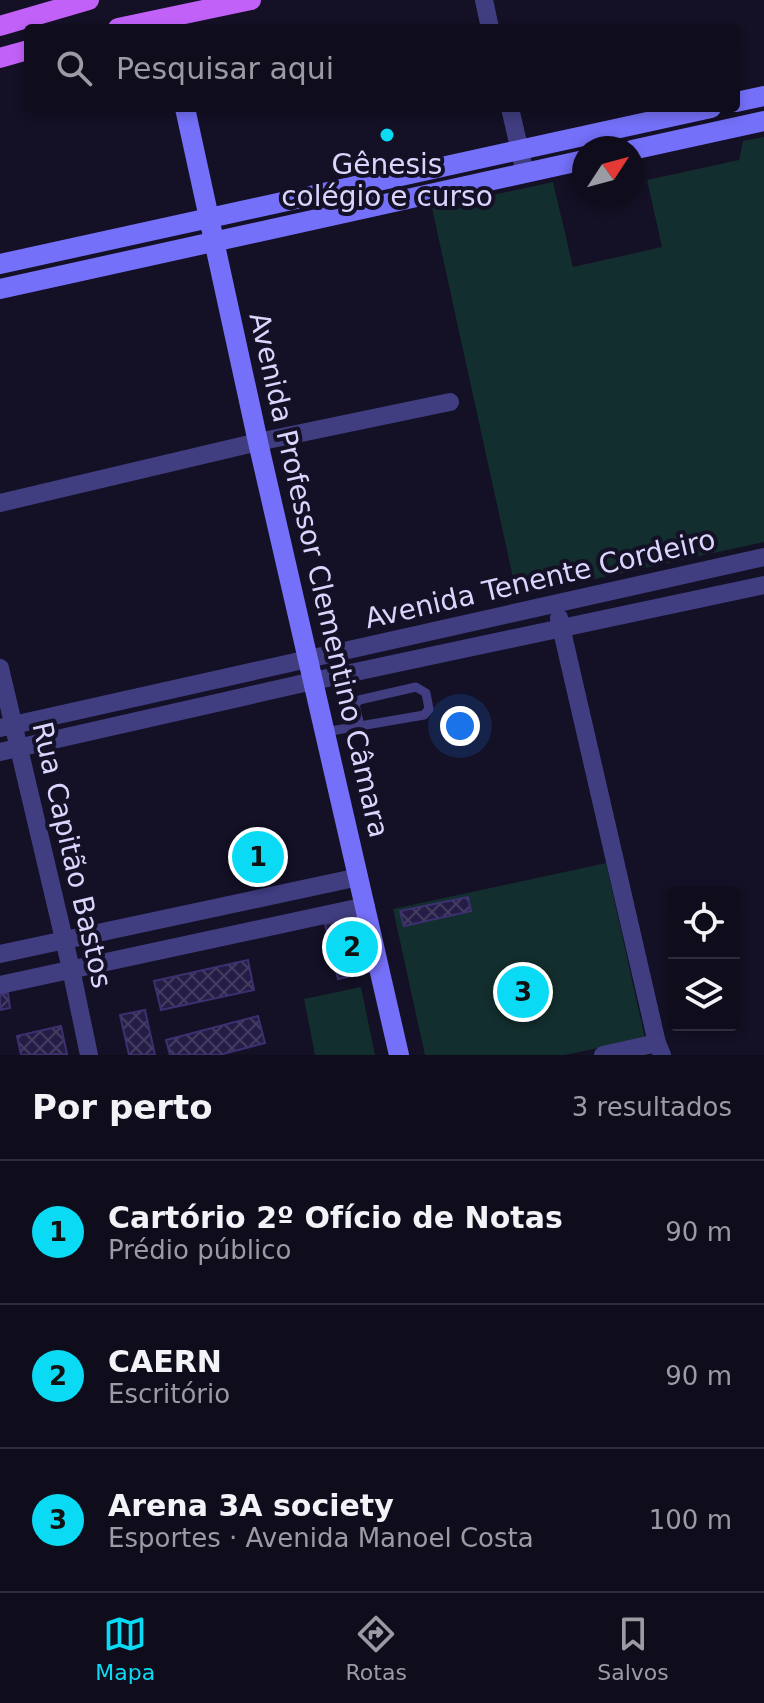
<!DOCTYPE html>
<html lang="pt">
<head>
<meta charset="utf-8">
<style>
  body { margin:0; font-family:"DejaVu Sans",sans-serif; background:#181525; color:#f1f3f6 }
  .controls { position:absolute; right:24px; bottom:24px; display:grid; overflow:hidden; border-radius:8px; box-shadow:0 4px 12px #0003 }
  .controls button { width:72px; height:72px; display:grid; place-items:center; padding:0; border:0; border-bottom:2px solid #2f2c3b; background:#0f0c1c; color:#f1f3f6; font:40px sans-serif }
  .compass { position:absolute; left:572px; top:136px; width:72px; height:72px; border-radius:50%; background:#0f0c1c; box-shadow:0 4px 12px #0003; rotate:54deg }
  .you { position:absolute; left:460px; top:726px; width:28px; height:28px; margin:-20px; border:6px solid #fff; border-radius:50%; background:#1a73e8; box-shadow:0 0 0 12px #1a73e833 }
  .badge { display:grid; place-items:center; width:52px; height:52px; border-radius:50%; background:#0adaf4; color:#111; font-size:26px; font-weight:700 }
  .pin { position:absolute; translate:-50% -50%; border:4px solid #fff; box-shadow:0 2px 8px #0006 }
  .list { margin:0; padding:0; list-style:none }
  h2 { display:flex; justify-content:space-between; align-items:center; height:104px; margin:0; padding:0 32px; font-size:34px }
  h2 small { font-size:26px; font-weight:400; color:#9b9ba3 }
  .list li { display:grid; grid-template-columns:52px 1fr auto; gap:24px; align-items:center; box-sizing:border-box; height:144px; padding:0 32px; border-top:2px solid #2f2c3b }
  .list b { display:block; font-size:30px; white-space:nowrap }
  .list p { margin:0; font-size:26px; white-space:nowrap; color:#9b9ba3 }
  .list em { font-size:26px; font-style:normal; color:#9b9ba3 }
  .icon { flex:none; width:44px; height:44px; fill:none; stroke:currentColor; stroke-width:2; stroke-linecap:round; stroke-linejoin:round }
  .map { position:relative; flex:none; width:764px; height:1055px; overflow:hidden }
  .search { position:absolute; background:#0f0c1c; box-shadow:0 4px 12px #0003; left:24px; right:24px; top:24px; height:88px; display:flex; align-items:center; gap:20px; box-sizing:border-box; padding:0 28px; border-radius:8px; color:#9b9ba3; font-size:30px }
  .sheet { height:536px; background:#0f0c1c }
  nav { display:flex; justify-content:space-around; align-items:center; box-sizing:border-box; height:112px; border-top:2px solid #2f2c3b; background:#0f0c1c; font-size:22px; color:#9b9ba3 }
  nav a { display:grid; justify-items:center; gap:4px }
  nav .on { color:#0adaf4 }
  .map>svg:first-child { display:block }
</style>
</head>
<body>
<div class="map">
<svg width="764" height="1055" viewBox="0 0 764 1055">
  <defs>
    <pattern id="building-cross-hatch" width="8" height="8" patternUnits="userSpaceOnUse" patternTransform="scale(2)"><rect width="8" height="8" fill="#251d45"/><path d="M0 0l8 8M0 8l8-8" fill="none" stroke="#443d61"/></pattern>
  </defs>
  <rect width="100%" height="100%" fill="#141025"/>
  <g fill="#132e2e">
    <polygon points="764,137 764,542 517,596 432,208 553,182 573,267 662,247 647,180 739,160 743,141"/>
    <polygon points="606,863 645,1038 565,1055 425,1055 393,909"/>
    <polygon points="361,987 375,1055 315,1055 304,999"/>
  </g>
  <g fill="url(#building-cross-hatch)" stroke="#3d3070" stroke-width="2">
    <polygon points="468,897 471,911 404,926 400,911"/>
    <polygon points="365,915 378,970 338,979 325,924"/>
    <polygon points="248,960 254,990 161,1010 154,981"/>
    <polygon points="8,993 10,1008 0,1010 0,995"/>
    <polygon points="145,1010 155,1055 129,1055 120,1015"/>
    <polygon points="258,1016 265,1043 219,1055 170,1055 166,1040"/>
    <polygon points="61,1026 67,1054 21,1055 17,1036"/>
  </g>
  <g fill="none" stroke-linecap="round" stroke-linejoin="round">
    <polyline stroke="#403d81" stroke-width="9" points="325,732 424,715 429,709 426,693 416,687 359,700 355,705 360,726"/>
    <g stroke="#403d81" stroke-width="18">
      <polyline points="484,0 490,28"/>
      <polyline points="510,108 525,173"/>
      <polyline points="0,503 258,442 450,402"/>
      <polyline points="559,618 657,1043 662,1055"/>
      <polyline points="0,668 71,969 89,1055"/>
      <polyline points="0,728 764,557"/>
      <polyline points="0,752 313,681 764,585"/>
      <polyline points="0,954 359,877"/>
      <polyline points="0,985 366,906"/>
      <polyline points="603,1055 657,1043"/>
    </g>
    <g stroke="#7570f9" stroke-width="20">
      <polyline points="736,102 764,96"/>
      <polyline points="185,108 258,442 399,1055"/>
      <polyline points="632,150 764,121"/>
      <polyline points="0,264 711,108"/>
      <polyline points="0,289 584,160"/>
    </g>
    <g stroke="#c161f8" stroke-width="20">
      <polyline points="0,26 89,0"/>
      <polyline points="118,28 251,0"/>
      <polyline points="0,58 28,50"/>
    </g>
  </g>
  <circle fill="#0adaf4" stroke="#141025" stroke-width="3" cx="387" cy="135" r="8"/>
  <g text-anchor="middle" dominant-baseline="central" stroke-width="8" stroke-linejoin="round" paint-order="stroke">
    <g font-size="28" fill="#dad5fd" stroke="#141025">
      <text x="387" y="164">Gênesis<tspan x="387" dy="32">colégio e curso</tspan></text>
    </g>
    <g font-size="28" fill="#dad5fd" stroke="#141025">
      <text transform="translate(319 575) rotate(77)">Avenida Professor Clementino Câmara</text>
      <text transform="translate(540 579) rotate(-13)">Avenida Tenente Cordeiro</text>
      <text transform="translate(72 855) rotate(77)">Rua Capitão Bastos</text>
    </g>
  </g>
</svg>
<div class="controls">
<button><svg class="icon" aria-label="locate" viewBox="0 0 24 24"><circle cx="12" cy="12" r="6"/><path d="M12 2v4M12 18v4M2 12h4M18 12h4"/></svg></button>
<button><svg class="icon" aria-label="layers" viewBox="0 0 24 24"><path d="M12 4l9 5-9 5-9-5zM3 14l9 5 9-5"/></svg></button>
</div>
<svg class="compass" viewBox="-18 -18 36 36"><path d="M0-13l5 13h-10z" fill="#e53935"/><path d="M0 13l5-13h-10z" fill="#9b9ba3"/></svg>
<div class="you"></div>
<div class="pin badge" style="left:258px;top:857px">1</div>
<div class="pin badge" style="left:352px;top:947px">2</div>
<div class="pin badge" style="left:523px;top:992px">3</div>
<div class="search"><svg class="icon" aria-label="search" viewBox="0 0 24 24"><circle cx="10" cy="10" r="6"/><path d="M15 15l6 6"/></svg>Pesquisar aqui</div>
</div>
<section class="sheet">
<h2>Por perto<small>3 resultados</small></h2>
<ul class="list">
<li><span class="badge">1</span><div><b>Cartório 2º Ofício de Notas</b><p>Prédio público</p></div><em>90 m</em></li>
<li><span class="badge">2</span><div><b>CAERN</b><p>Escritório</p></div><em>90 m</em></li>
<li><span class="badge">3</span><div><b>Arena 3A society</b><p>Esportes · Avenida Manoel Costa</p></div><em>100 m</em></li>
</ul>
</section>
<nav>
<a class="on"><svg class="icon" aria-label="map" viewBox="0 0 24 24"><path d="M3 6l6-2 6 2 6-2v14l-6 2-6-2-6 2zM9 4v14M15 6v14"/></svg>Mapa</a>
<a><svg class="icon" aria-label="directions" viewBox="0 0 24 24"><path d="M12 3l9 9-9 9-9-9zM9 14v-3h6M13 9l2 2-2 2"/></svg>Rotas</a>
<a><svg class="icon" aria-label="saved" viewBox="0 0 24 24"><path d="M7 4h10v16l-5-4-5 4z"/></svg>Salvos</a>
</nav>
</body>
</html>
